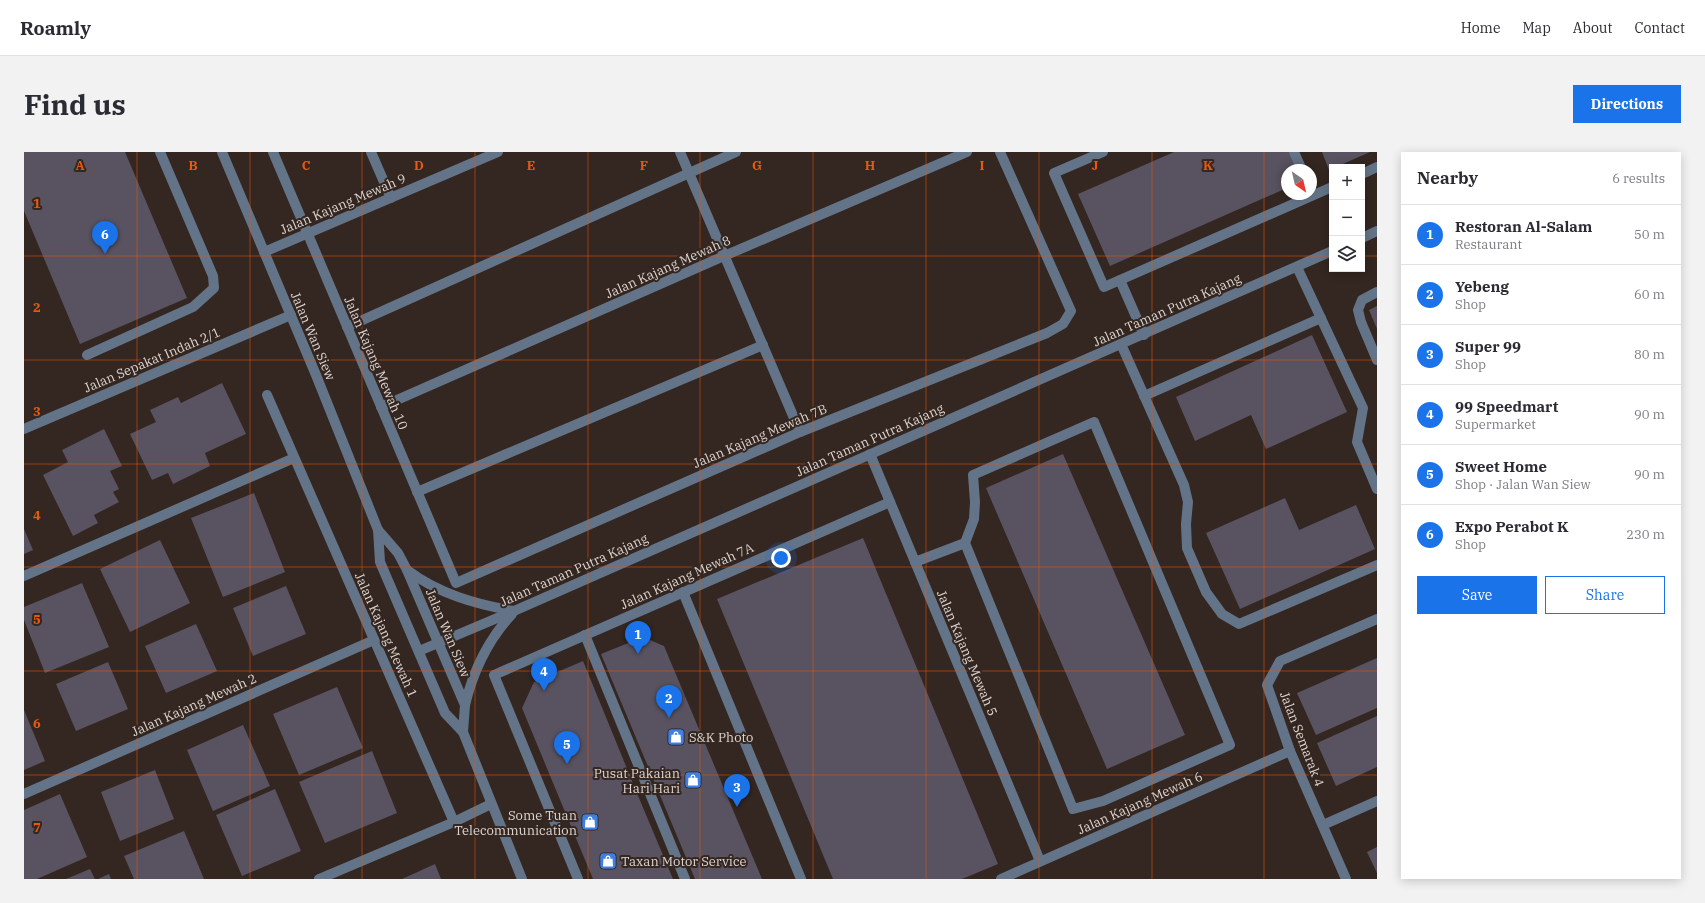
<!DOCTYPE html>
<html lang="en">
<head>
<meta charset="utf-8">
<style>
  body { margin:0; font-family:"IBM Plex Serif",serif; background:#f2f2f3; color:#2b2b33 }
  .controls { position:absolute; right:12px; top:12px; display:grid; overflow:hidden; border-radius:0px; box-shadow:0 2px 10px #0003 }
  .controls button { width:36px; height:36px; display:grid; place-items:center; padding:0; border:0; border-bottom:1px solid #e1e1e2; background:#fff; color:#2b2b33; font:20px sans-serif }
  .compass { position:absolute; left:1257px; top:12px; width:36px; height:36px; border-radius:50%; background:#fff; box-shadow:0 2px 10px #0003; rotate:146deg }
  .you { position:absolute; left:757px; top:406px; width:14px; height:14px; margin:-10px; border:3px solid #fff; border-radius:50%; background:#1a73e8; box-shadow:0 0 0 6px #1a73e833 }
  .badge { display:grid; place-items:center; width:26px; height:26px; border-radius:50%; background:#1a73e8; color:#fff; font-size:13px; font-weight:700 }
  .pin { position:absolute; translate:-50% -33px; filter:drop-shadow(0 1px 2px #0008) }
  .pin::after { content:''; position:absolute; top:21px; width:14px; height:12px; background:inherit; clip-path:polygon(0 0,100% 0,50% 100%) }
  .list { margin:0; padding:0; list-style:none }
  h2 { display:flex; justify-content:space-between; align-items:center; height:52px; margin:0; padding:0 16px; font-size:17px }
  h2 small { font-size:13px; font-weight:400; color:#7c7c81 }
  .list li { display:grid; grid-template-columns:26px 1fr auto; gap:12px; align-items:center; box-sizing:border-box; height:60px; padding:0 16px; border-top:1px solid #e1e1e2 }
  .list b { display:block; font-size:15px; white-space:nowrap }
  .list p { margin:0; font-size:13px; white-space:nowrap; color:#7c7c81 }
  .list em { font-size:13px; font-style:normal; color:#7c7c81 }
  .actions { display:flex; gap:8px; padding:12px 16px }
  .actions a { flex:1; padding:9px 0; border:1px solid #1a73e8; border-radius:0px; text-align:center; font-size:14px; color:#1a73e8 }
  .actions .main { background:#1a73e8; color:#fff }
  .icon { flex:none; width:22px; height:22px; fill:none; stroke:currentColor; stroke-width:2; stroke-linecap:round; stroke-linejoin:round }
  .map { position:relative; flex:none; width:1353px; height:727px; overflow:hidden; border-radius:0px }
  header { display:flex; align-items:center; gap:24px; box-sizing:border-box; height:56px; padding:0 20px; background:#fff; border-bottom:1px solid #e1e1e2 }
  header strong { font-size:19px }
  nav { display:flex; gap:22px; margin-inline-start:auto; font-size:14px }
  .intro { display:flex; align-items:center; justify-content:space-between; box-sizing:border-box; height:96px; padding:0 24px }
  h1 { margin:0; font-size:28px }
  .button { padding:10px 18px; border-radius:0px; background:#1a73e8; color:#fff; font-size:14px; font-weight:700 }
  main { display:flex; gap:24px; padding:0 24px }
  aside { flex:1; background:#fff; border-radius:0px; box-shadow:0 2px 10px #0003 }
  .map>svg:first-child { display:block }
</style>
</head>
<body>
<header>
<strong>Roamly</strong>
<nav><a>Home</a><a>Map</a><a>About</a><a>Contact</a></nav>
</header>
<div class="intro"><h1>Find us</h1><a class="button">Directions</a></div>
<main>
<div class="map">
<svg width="1353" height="727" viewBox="0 0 1353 727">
  <rect width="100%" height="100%" fill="#342620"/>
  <g fill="#595260">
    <polygon points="0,0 101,0 163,146 56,192 0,59"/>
    <polygon points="1150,0 1267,0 1274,18 1263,18 1263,36 1086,114 1054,42"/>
    <polygon points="1298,0 1346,0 1312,15 1308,15 1305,18"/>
    <polygon points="1353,154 1353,177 1345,158"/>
    <polygon points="1288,183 1323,260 1242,297 1227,263 1171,289 1152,245"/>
    <polygon points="198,231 222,282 181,301 186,314 149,332 144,321 128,328 106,282 132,270 126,258 154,245 157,251"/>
    <polygon points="80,277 98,314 86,319 95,337 89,340 95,350 70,363 74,371 49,384 19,323 44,310 38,298"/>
    <polygon points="1039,302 1161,583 1083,617 962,336"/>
    <polygon points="230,341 261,420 199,445 167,366"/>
    <polygon points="1261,346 1275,378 1332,353 1351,397 1216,457 1182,381"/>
    <polygon points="0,377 9,398 0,402"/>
    <polygon points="839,386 974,712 938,727 809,727 693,447"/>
    <polygon points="136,388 166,451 106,480 76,417"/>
    <polygon points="58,431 85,495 21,521 0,468 0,455"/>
    <polygon points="262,434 282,482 229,504 209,456"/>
    <polygon points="172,472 193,519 142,541 121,494"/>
    <polygon points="619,485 640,494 738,727 671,727 577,502"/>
    <polygon points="1353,506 1353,556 1292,583 1273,541"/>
    <polygon points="559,509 615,646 649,727 569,727 539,655 498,556 510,530"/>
    <polygon points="84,510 104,557 52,579 32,532"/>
    <polygon points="313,535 339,596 275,623 249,562"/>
    <polygon points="0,558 21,609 0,618"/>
    <polygon points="1353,564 1353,615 1312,634 1293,591"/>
    <polygon points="219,573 246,634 189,659 163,598"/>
    <polygon points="348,599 373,661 301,691 275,630"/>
    <polygon points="131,618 150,667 96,689 77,640"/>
    <polygon points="251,637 277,699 218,724 192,663"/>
    <polygon points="36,642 63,705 13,727 0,727 0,658"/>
    <polygon points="160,679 180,727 110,727 100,704"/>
    <polygon points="1353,695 1353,721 1343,700"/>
    <polygon points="411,712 417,727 378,727"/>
    <polygon points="66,717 71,727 42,727"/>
    <polygon points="85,722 87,727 74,727"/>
  </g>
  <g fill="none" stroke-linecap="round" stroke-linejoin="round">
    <g stroke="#647488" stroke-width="10">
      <polyline points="198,0 292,223 354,378 356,410 421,561 439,580 498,727"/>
      <polyline points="249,0 432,431 776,280 1023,181 1039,172 1047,159 976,0"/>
      <polyline points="347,0 367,46"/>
      <polyline points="656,0 776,280"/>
      <polyline points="1079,0 1030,21 1080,135 1096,128 1120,183"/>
      <polyline points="1270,0 1278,18"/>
      <polyline points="1338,22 1353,15"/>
      <polyline points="1338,86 1353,79"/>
      <polyline points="240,100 474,0"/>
      <polyline points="1273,115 1339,256 1333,290 1353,337"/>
      <polyline points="1096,128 1308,35"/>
      <polyline points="1353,140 1338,148 1334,158 1337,170 1353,208"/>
      <polyline points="323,175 712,0"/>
      <polyline points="1097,192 1160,333 1164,350 1162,372 1163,396 1182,440 1198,462 1215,472 1353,413"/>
      <polyline points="63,203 169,155 190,136 189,124 136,0"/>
      <polyline points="243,243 430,670"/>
      <polyline points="1120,244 1297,166"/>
      <polyline points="357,255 700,104 943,0"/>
      <polyline points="0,277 267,163"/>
      <polyline points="846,302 1016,709"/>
      <polyline points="393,340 739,193"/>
      <polyline points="354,378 374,401 383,418 441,553 439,580"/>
      <polyline points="891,410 941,391 1049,657 1079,649 1206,593 1070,270 949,323 951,350 950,367 941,391"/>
      <path d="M383,418C415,442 451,452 490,459"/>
      <polyline points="0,424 270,306"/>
      <polyline points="659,440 777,727"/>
      <polyline points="561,483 661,727"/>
      <polyline points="395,499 490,459 1308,99"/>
      <path d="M441,553C449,520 464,488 488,462"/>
      <polyline points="0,642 350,488"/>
      <polyline points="1299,673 1353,649"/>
      <polyline points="295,727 430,670 467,652"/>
      <polyline points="554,727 470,523 866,350"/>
      <polyline points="977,727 1266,599"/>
      <polyline points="1322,727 1266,599 1243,533 1256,509 1353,467"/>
    </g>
  </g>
  <path fill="none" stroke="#e8590c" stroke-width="1" stroke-opacity="0.55" d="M113,0V727M226,0V727M338,0V727M451,0V727M564,0V727M676,0V727M789,0V727M902,0V727M1015,0V727M1128,0V727M1240,0V727M0,104H1308M1338,104H1353M0,208H1353M0,312H1353M0,415H1353M0,519H1353M0,623H1353"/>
  <defs>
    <symbol id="shop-square" viewBox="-11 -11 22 22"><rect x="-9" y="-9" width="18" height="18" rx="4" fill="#3f7fe0" stroke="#342620"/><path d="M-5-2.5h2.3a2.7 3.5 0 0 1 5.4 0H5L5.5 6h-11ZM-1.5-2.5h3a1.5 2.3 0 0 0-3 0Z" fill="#fff"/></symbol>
  </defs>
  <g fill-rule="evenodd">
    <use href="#shop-square" x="642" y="575" width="20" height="20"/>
    <use href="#shop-square" x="659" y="618" width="20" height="20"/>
    <use href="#shop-square" x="556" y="660" width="20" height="20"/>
    <use href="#shop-square" x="574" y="699" width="20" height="20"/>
  </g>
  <g text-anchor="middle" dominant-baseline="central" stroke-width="4" stroke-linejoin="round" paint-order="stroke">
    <g font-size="13" fill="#dfd6d1" stroke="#342620">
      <text transform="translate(319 52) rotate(-23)">Jalan Kajang Mewah 9</text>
      <text transform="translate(644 115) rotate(-24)">Jalan Kajang Mewah 8</text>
      <text transform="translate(1143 158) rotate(-24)">Jalan Taman Putra Kajang</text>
      <text transform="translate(289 184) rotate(67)">Jalan Wan Siew</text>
      <text transform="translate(128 208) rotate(-23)">Jalan Sepakat Indah 2/1</text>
      <text transform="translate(352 211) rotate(67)">Jalan Kajang Mewah 10</text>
      <text transform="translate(736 284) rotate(-23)">Jalan Kajang Mewah 7B</text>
      <text transform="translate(846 288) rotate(-24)">Jalan Taman Putra Kajang</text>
      <text transform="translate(550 418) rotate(-24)">Jalan Taman Putra Kajang</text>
      <text transform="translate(663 424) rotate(-24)">Jalan Kajang Mewah 7A</text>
      <text transform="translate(424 481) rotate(67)">Jalan Wan Siew</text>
      <text transform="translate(362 483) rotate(66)">Jalan Kajang Mewah 1</text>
      <text transform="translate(943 501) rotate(67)">Jalan Kajang Mewah 5</text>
      <text transform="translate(170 553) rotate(-24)">Jalan Kajang Mewah 2</text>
      <text transform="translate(1278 587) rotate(69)">Jalan Semarak 4</text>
      <text transform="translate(1116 651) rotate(-24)">Jalan Kajang Mewah 6</text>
    </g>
    <g font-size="13" fill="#dfd6d1" stroke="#342620" text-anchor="start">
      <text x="665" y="585">S&amp;K Photo</text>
      <text x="656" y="621" text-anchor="end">Pusat Pakaian<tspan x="656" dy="15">Hari Hari</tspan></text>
      <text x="553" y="663" text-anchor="end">Some Tuan<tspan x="553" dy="15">Telecommunication</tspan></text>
      <text x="597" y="709">Taxan Motor Service</text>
    </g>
  </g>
  <g font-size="13" text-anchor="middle" font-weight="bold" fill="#e8590c" stroke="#342620" stroke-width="4" stroke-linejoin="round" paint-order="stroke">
    <text x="56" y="18">A</text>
    <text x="169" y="18">B</text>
    <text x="282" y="18">C</text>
    <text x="395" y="18">D</text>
    <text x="507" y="18">E</text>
    <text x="620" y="18">F</text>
    <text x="733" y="18">G</text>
    <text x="846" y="18">H</text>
    <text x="958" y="18">I</text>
    <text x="1071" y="18">J</text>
    <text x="1184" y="18">K</text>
    <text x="13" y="56">1</text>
    <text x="13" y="160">2</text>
    <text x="13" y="264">3</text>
    <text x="13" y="368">4</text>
    <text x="13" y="472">5</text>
    <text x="13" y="576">6</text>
    <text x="13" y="680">7</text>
  </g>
</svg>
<div class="controls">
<button>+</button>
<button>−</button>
<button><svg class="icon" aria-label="layers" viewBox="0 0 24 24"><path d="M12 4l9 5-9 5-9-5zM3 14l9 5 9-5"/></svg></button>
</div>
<svg class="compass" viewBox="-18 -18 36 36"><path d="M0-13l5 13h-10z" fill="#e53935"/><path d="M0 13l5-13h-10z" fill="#7c7c81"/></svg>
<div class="you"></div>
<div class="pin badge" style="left:614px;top:502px">1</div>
<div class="pin badge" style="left:645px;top:566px">2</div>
<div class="pin badge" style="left:713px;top:655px">3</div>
<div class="pin badge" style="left:520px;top:539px">4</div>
<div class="pin badge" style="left:543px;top:612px">5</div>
<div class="pin badge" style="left:81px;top:102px">6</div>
</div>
<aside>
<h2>Nearby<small>6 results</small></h2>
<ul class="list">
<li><span class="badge">1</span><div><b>Restoran Al-Salam</b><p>Restaurant</p></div><em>50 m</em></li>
<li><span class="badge">2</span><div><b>Yebeng</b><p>Shop</p></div><em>60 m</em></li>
<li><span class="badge">3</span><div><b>Super 99</b><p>Shop</p></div><em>80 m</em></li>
<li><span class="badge">4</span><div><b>99 Speedmart</b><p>Supermarket</p></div><em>90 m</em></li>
<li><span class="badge">5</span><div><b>Sweet Home</b><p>Shop · Jalan Wan Siew</p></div><em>90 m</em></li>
<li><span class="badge">6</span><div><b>Expo Perabot K</b><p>Shop</p></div><em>230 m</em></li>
</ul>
<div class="actions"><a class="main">Save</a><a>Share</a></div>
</aside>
</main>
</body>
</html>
